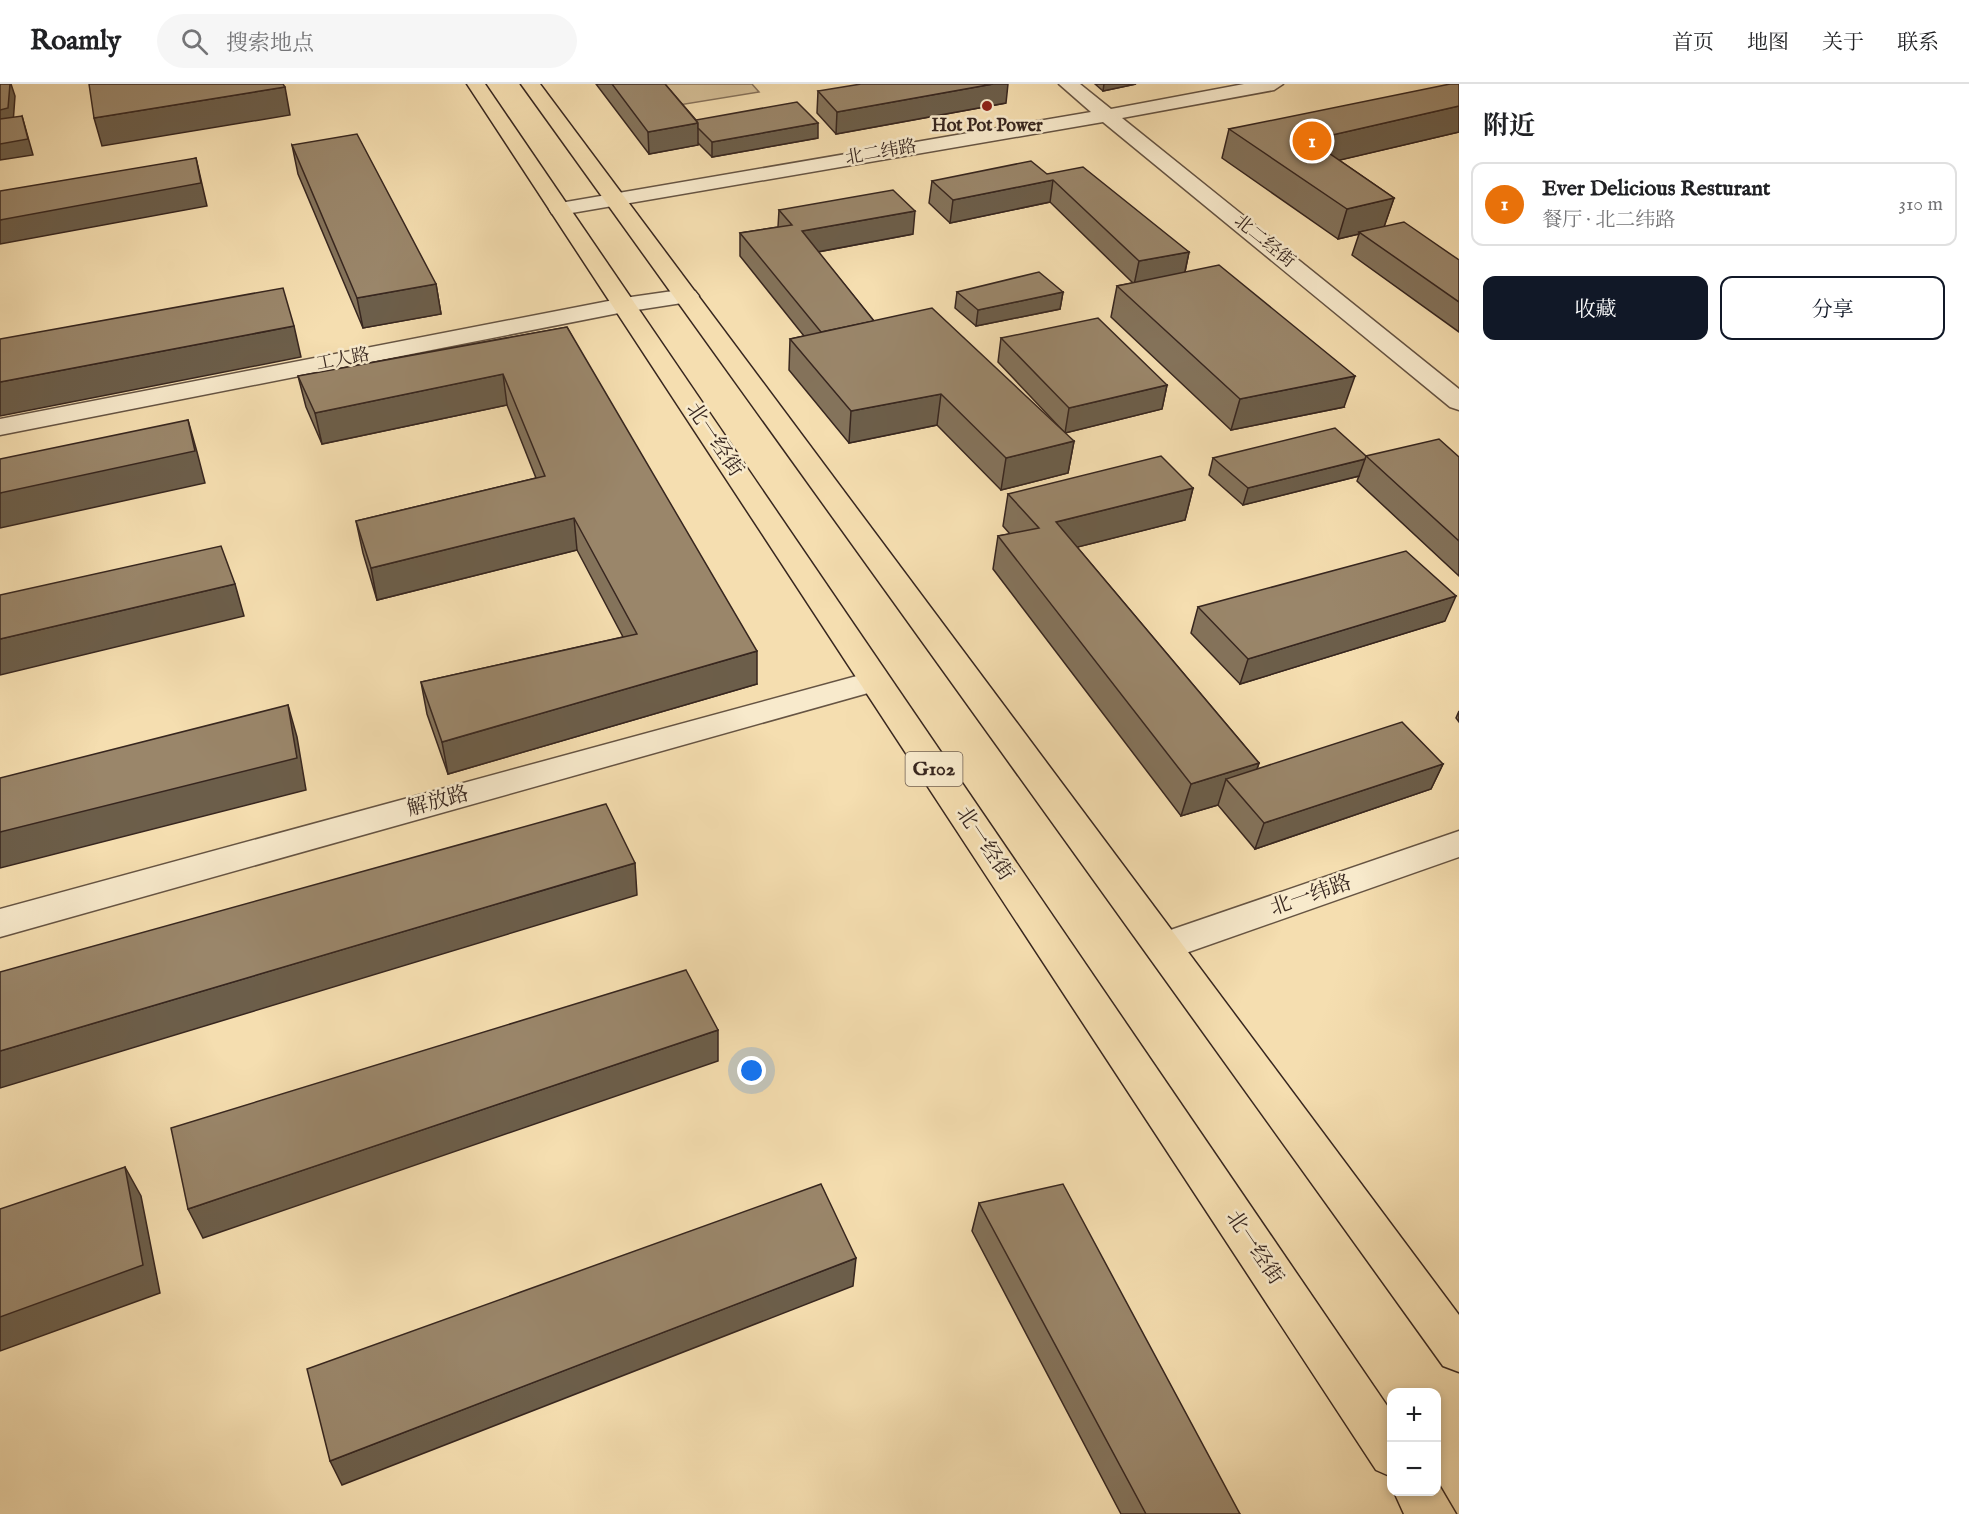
<!DOCTYPE html>
<html lang="zh">
<head>
<meta charset="utf-8">
<style>
  body { margin:0; font-family:"IM FELL English","Noto Serif SC",serif; background:#f6f6f6; color:#202124 }
  .controls { position:absolute; right:18px; bottom:18px; display:grid; overflow:hidden; border-radius:12px; box-shadow:0 3px 9px #0003 }
  .controls button { width:54px; height:54px; display:grid; place-items:center; padding:0; border:0; border-bottom:2px solid #e0e0e0; background:#fff; color:#202124; font:30px sans-serif }
  .you { position:absolute; left:752px; top:987px; width:21px; height:21px; margin:-15px; border:4px solid #fff; border-radius:50%; background:#1a73e8; box-shadow:0 0 0 9px #1a73e833 }
  .badge { display:grid; place-items:center; width:39px; height:39px; border-radius:50%; background:#111827; color:#fff; font-size:20px; font-weight:700 }
  .pin { position:absolute; translate:-50% -50%; border:3px solid #fff; box-shadow:0 2px 6px #0006 }
  .list { margin:0; padding:0; list-style:none }
  h2 { display:flex; justify-content:space-between; align-items:center; height:78px; margin:0; padding:0 24px; font-size:26px }
  h2 small { font-size:20px; font-weight:400; color:#757577 }
  .list li { display:grid; grid-template-columns:39px 1fr auto; gap:18px; align-items:center; box-sizing:border-box; height:84px; margin:0 12px 12px; padding:0 12px; border:2px solid #e0e0e0; border-radius:12px }
  .list b { display:block; font-size:22px; white-space:nowrap }
  .list p { margin:0; font-size:20px; white-space:nowrap; color:#757577 }
  .list em { font-size:20px; font-style:normal; color:#757577 }
  .actions { display:flex; gap:12px; padding:18px 24px }
  .actions a { flex:1; padding:14px 0; border:2px solid #111827; border-radius:12px; text-align:center; font-size:21px; color:#111827 }
  .actions .main { background:#111827; color:#fff }
  .icon { flex:none; width:33px; height:33px; fill:none; stroke:currentColor; stroke-width:2; stroke-linecap:round; stroke-linejoin:round }
  .map { position:relative; flex:none; width:1459px; height:1430px; overflow:hidden }
  header { display:flex; align-items:center; gap:36px; box-sizing:border-box; height:84px; padding:0 30px; background:#fff; border-bottom:2px solid #e0e0e0 }
  header strong { font-size:28px }
  nav { display:flex; gap:33px; margin-inline-start:auto; font-size:21px }
  .search { width:420px; height:54px; background:#f6f6f6; display:flex; align-items:center; gap:15px; box-sizing:border-box; padding:0 21px; border-radius:33px; color:#757577; font-size:22px }
  main { display:flex }
  aside { flex:1; background:#fff }
  .map>svg:first-child { display:block }
</style>
</head>
<body>
<header>
<strong>Roamly</strong>
<div class="search"><svg class="icon" aria-label="search" viewBox="0 0 24 24"><circle cx="10" cy="10" r="6"/><path d="M15 15l6 6"/></svg>搜索地点</div>
<nav><a>首页</a><a>地图</a><a>关于</a><a>联系</a></nav>
</header>
<main>
<div class="map">
<svg width="1459" height="1430" viewBox="0 0 1459 1430">
  <rect width="100%" height="100%" fill="#f5deb0"/>
  <filter id="stains"><feTurbulence type="fractalNoise" baseFrequency=".00333" numOctaves="4"/><feColorMatrix values="0 0 0 0 .2 0 0 0 0 .09 0 0 0 0 .02 0 0 0 .5 -.17"/></filter>
  <radialGradient id="worn" r=".72"><stop offset=".6" stop-color="#630" stop-opacity="0"/><stop offset="1" stop-color="#630" stop-opacity=".3"/></radialGradient>
  <polygon fill="#d5bf97" stroke="#86725b" stroke-width="1.5" points="661,0 752,0 759,8 679,21"/>
  <g fill="none" stroke-linecap="round" stroke-linejoin="round">
    <defs>
      <g id="minor">
        <polygon points="1059,0 1080,0 1111,25 1244,0 1283,0 1274,6 1122,34 1459,305 1459,326 1450,323 1103,38 560,131 552,130 549,125 552,120 560,119 1091,28"/>
        <polygon points="687,205 695,207 699,212 695,217 624,228 0,351 0,335 624,214"/>
        <polygon points="875,587 886,590 890,597 886,604 0,853 0,825"/>
        <polygon points="1459,747 1459,773 1163,877 1150,873 1145,863 1150,853"/>
      </g>
      <g id="highway">
        <polygon points="467,0 485,0 1392,1329 1392,1393 1376,1386"/>
        <polygon points="521,0 540,0 1459,1231 1459,1288 1443,1282"/>
        <polygon points="1436,1396 1456,1430 1404,1430 1394,1408 1436,1408"/>
      </g>
    </defs>
    <use href="#minor" stroke="#665443" stroke-width="3"/>
    <use href="#highway" stroke="#37261f" stroke-width="3"/>
    <use href="#minor" fill="#f8eacc" fill-rule="evenodd"/>
    <use href="#highway" fill="#f5deb0" fill-rule="evenodd"/>
  </g>
  <g fill="#84735b" stroke="#37261f" stroke-width="1.5">
    <polygon points="596,0 665,0 696,36 818,54 712,73 698,59 698,61 649,70"/>
    <polygon points="1095,0 1136,0 1103,7"/>
    <polygon points="818,7 1006,19 836,50 817,29"/>
    <polygon points="1459,22 1459,48 1339,76 1394,114 1384,142 1459,176 1459,248 1352,171 1359,150 1338,155 1222,74 1229,45"/>
    <polygon points="292,61 436,200 441,230 363,244 298,90"/>
    <polygon points="1047,90 1189,168 1185,188 1344,323 1231,346 1111,233 1117,202 1133,199 1050,118 950,139 929,119 932,97"/>
    <polygon points="779,126 913,150 818,168 874,237 1074,357 1068,389 1001,406 937,341 849,359 789,286 790,255 804,252 740,172 740,149 778,143"/>
    <polygon points="957,208 1063,208 1060,225 976,242 955,224"/>
    <polygon points="567,243 757,600 448,690 427,630 421,598 623,553 577,466 377,516 363,469 356,437 536,394 507,321 322,360 306,323 298,292"/>
    <polygon points="1001,254 1167,301 1162,325 1065,349 998,278"/>
    <polygon points="1366,372 1459,373 1459,492 1357,397 1359,392 1243,421 1209,391 1213,374"/>
    <polygon points="1193,404 1185,436 1077,463 1259,679 1257,685 1443,680 1431,705 1255,765 1218,721 1181,732 993,485 998,452 1010,450 1003,442 1008,410"/>
    <polygon points="1198,523 1445,537 1240,600 1191,549"/>
    <polygon points="1459,627 1459,638 1456,634"/>
    <polygon points="979,1119 1240,1430 1121,1430 972,1147"/>
  </g>
  <g fill="#6c5e4a" stroke="#37261f" stroke-width="1.5">
    <polygon points="10,0 11,0 15,12 13,40 0,41 0,26"/>
    <polygon points="993,0 1008,0 1006,19 836,50 837,28"/>
    <polygon points="1104,0 1136,0 1103,7"/>
    <polygon points="285,3 290,31 102,62 94,34"/>
    <polygon points="1459,22 1459,48 1302,85 1310,56"/>
    <polygon points="22,32 33,71 0,76 0,60"/>
    <polygon points="698,39 698,61 649,70 648,48"/>
    <polygon points="818,39 818,54 712,73 712,58"/>
    <polygon points="196,74 207,122 0,160 0,136"/>
    <polygon points="1053,96 1050,118 950,139 953,116"/>
    <polygon points="1394,114 1384,143 1359,148 1359,150 1338,155 1347,125"/>
    <polygon points="915,127 913,150 801,171 802,147"/>
    <polygon points="1189,168 1184,192 1134,201 1139,177"/>
    <polygon points="436,200 441,230 363,244 357,214"/>
    <polygon points="1063,208 1060,225 976,242 978,226"/>
    <polygon points="294,242 301,273 0,332 0,298"/>
    <polygon points="503,290 507,321 322,360 315,329"/>
    <polygon points="1355,292 1344,323 1231,346 1240,315"/>
    <polygon points="1167,301 1162,325 1065,349 1069,324"/>
    <polygon points="941,310 937,341 849,359 851,327"/>
    <polygon points="188,336 197,368 205,399 0,444 0,409"/>
    <polygon points="1074,357 1068,389 1001,406 1006,374"/>
    <polygon points="1365,375 1359,392 1243,421 1248,404"/>
    <polygon points="1193,404 1185,436 1050,470 1056,438"/>
    <polygon points="574,434 577,466 377,516 371,484"/>
    <polygon points="235,500 244,532 0,591 0,555"/>
    <polygon points="1456,512 1445,537 1240,600 1248,575"/>
    <polygon points="757,567 757,600 448,690 442,658"/>
    <polygon points="288,621 297,653 306,706 0,784 0,748"/>
    <polygon points="1259,679 1248,711 1226,695 1218,721 1181,732 1191,700"/>
    <polygon points="1443,680 1431,705 1255,765 1264,739"/>
    <polygon points="635,779 637,811 0,1004 0,967"/>
    <polygon points="718,946 718,977 203,1154 188,1125"/>
    <polygon points="125,1083 141,1112 160,1209 0,1267 0,1233"/>
    <polygon points="856,1174 853,1202 342,1401 330,1377"/>
  </g>
  <g fill="#9a866a" stroke="#37261f" stroke-width="1.5">
    <polygon points="0,0 10,0 8,24 0,26"/>
    <polygon points="89,0 283,0 285,3 94,34"/>
    <polygon points="612,0 665,0 698,39 648,48"/>
    <polygon points="861,0 993,0 837,28 818,7"/>
    <polygon points="1450,0 1459,0 1459,22 1310,56 1394,114 1347,125 1229,45"/>
    <polygon points="797,18 818,39 712,58 698,44 698,39 696,36"/>
    <polygon points="22,32 28,55 0,60 0,35"/>
    <polygon points="357,50 436,200 357,214 292,61"/>
    <polygon points="196,74 201,99 0,136 0,107"/>
    <polygon points="1031,77 1047,90 1083,83 1189,168 1139,177 1053,96 953,116 932,97"/>
    <polygon points="893,106 915,127 802,147 874,237 821,248 740,149 792,141 779,126"/>
    <polygon points="1404,138 1459,176 1459,218 1359,148"/>
    <polygon points="1219,181 1355,292 1240,315 1117,202"/>
    <polygon points="1039,188 1063,208 978,226 957,208"/>
    <polygon points="283,204 294,242 0,298 0,255"/>
    <polygon points="932,224 1074,357 1006,374 941,310 851,327 790,255"/>
    <polygon points="1098,234 1167,301 1069,324 1001,254"/>
    <polygon points="567,243 757,567 442,658 421,598 637,550 574,434 371,484 356,437 545,392 503,290 315,329 298,292"/>
    <polygon points="188,336 195,367 0,409 0,375"/>
    <polygon points="1335,344 1366,372 1365,375 1248,404 1213,374"/>
    <polygon points="1439,355 1459,373 1459,457 1366,372"/>
    <polygon points="1161,372 1193,404 1056,438 1259,679 1191,700 998,452 1039,444 1008,410"/>
    <polygon points="221,462 235,500 0,555 0,511"/>
    <polygon points="1406,467 1456,512 1248,575 1198,523"/>
    <polygon points="288,621 297,674 0,748 0,694"/>
    <polygon points="1402,638 1443,680 1264,739 1226,695"/>
    <polygon points="606,720 635,779 0,967 0,888"/>
    <polygon points="686,886 718,946 188,1125 171,1044"/>
    <polygon points="125,1083 143,1181 0,1233 0,1125"/>
    <polygon points="821,1100 856,1174 330,1377 307,1285"/>
    <polygon points="1063,1100 1240,1430 1146,1430 979,1119"/>
  </g>
  <circle fill="#8f2418" stroke="#f8eacc" stroke-width="2" cx="987" cy="22" r="6"/>
  <g text-anchor="middle" dominant-baseline="central" stroke-width="5" stroke-linejoin="round" paint-order="stroke">
    <g font-size="18" font-weight="bold" fill="#37261f" stroke="#f8eacc">
      <text x="987" y="42">Hot Pot Power</text>
    </g>
    <g font-size="18" fill="#37261f" stroke="#f8eacc">
      <text transform="translate(881 69) rotate(-10)">北二纬路</text>
      <text transform="translate(1264 158) rotate(39)">北二经街</text>
      <text transform="translate(343 276) rotate(-11)">工人路</text>
    </g>
    <rect fill="#f8eacc" stroke="#716153" stroke-width="1.5" x="905.5" y="668" width="57" height="34" rx="4.5"/>
    <g font-size="20" font-weight="bold" fill="#37261f">
      <text x="934" y="685">G102</text>
    </g>
    <g font-size="21" fill="#37261f" stroke="#f8eacc">
      <text transform="translate(714 356) rotate(56)">北一经街</text>
      <text transform="translate(438 718) rotate(-15)">解放路</text>
      <text transform="translate(984 760) rotate(56)">北一经街</text>
      <text transform="translate(1311 812) rotate(-19)">北一纬路</text>
      <text transform="translate(1254 1164) rotate(56)">北一经街</text>
    </g>
  </g>
  <rect width="100%" height="100%" filter="url(#stains)"/>
  <rect width="100%" height="100%" fill="url(#worn)"/>
</svg>
<div class="controls">
<button>+</button>
<button>−</button>
</div>
<div class="you"></div>
<div class="pin badge" style="left:1312px;top:57px;background:#e8710a">1</div>
</div>
<aside>
<h2>附近<small></small></h2>
<ul class="list">
<li><span class="badge" style="background:#e8710a">1</span><div><b>Ever Delicious Resturant</b><p>餐厅 · 北二纬路</p></div><em>310 m</em></li>
</ul>
<div class="actions"><a class="main">收藏</a><a>分享</a></div>
</aside>
</main>
</body>
</html>
